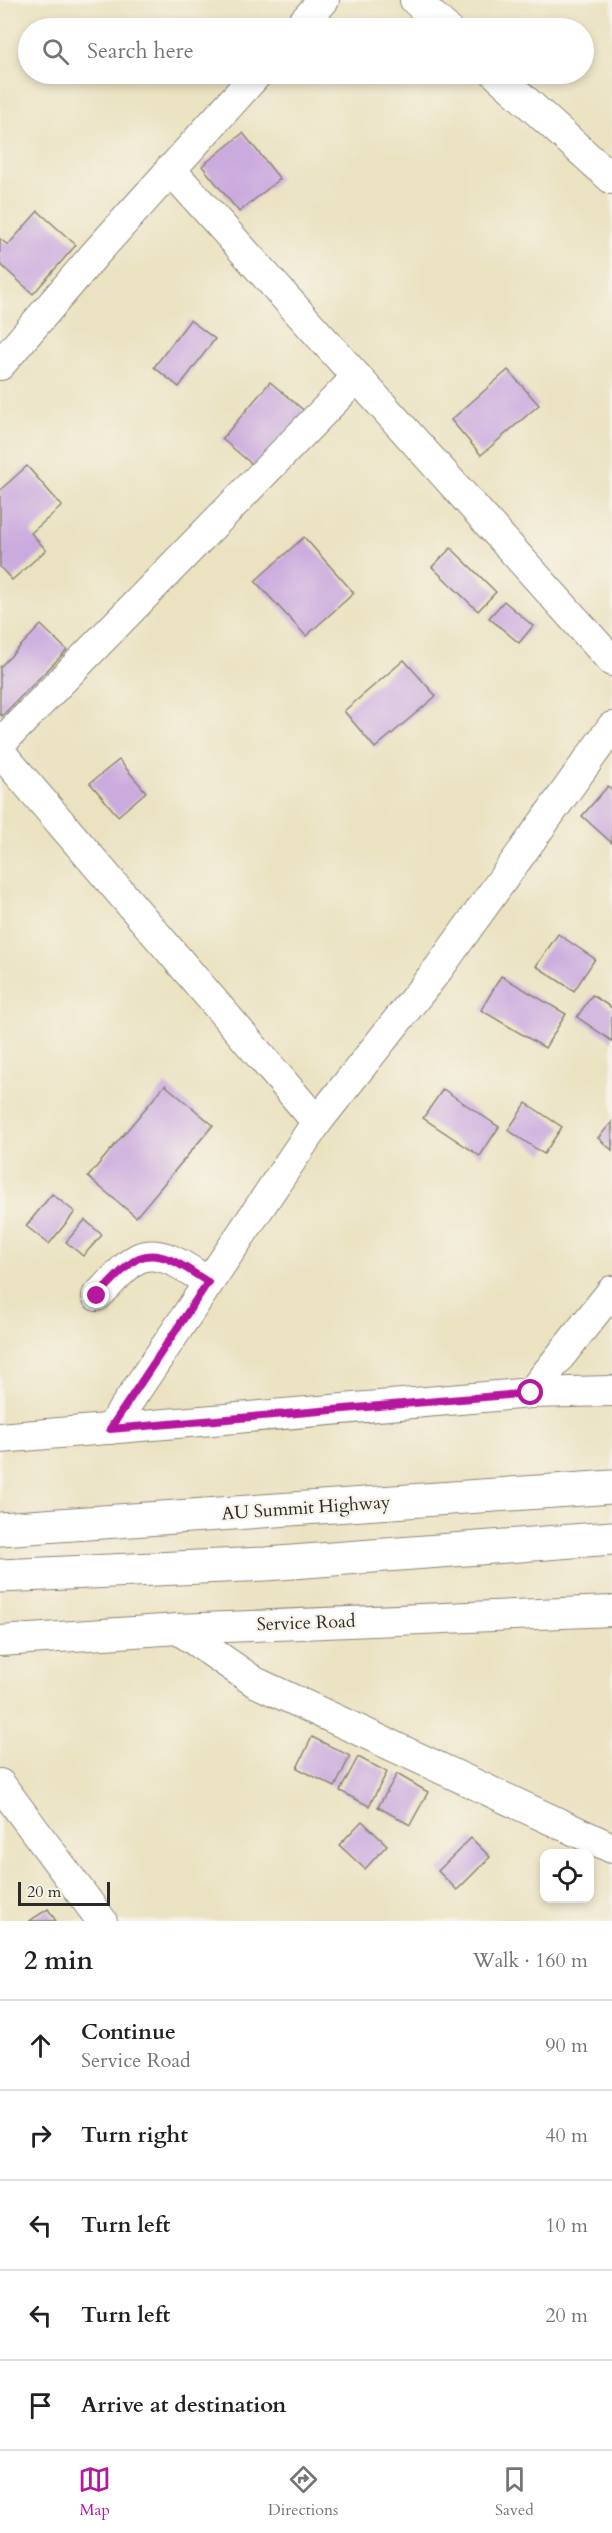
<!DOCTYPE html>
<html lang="en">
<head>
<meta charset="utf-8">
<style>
  body { margin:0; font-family:Cardo,serif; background:#f6f6f6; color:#202124 }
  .controls { position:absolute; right:18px; bottom:18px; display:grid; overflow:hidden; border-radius:12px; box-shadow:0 3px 9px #0003 }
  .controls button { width:54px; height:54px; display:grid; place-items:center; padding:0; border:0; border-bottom:2px solid #e0e0e0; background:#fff; color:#202124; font:30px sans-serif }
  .scale { position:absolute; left:18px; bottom:15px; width:92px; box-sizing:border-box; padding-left:6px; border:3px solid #2b2b2b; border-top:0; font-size:16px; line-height:21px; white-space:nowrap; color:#2b2b2b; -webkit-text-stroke:4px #f7f3e8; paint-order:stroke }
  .stop { position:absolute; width:18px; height:18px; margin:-14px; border:4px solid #b5179e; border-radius:50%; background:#fff }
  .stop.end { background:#b5179e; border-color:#fff; box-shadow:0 2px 6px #0008 }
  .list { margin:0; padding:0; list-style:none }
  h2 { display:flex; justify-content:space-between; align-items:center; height:78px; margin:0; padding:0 24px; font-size:26px }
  h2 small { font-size:20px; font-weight:400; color:#757577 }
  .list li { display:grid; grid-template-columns:39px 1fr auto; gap:18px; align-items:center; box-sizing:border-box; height:90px; padding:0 24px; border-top:2px solid #e0e0e0 }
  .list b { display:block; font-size:22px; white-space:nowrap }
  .list p { margin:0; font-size:20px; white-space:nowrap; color:#757577 }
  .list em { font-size:20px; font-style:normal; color:#757577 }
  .icon { flex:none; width:33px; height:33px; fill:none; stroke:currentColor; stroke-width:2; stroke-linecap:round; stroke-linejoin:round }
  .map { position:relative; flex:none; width:612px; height:1921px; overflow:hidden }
  .search { position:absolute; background:#fff; box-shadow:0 3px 9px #0003; left:18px; right:18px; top:18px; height:66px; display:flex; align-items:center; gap:15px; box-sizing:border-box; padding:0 21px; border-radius:33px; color:#757577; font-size:22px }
  .sheet { height:528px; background:#fff }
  nav { display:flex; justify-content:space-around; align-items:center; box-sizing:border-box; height:84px; border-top:2px solid #e0e0e0; background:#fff; font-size:16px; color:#757577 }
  nav a { display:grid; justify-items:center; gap:3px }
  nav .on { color:#b5179e }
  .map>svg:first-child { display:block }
</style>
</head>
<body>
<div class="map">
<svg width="612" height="1921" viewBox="0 0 612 1921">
  <rect width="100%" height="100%" fill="#f7f3e8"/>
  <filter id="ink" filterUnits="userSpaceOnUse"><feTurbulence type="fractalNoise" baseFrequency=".0167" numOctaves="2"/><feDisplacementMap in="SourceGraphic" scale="12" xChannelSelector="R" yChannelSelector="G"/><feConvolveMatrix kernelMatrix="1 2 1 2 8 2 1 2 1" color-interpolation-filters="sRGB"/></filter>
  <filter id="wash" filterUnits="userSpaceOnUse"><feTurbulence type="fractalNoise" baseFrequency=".008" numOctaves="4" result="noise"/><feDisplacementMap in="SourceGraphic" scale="24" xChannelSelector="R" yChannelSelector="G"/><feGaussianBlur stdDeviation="1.35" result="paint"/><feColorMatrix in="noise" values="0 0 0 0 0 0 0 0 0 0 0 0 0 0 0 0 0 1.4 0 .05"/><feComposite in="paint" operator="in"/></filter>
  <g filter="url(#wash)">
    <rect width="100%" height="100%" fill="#ebe2c1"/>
    <g id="blocks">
      <g fill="#cbaade">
        <polygon points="243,133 280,179 239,212 202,166"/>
        <polygon points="38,211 76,245 33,294 0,264 0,239 8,245"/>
        <polygon points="190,320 215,339 179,387 154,367"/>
        <polygon points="508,370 539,405 481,455 451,420"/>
        <polygon points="270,382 307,413 259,470 222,439"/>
        <polygon points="27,466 62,506 31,533 46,550 12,580 0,567 0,490"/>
        <polygon points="304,537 354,593 306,636 255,581"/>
        <polygon points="451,548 496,592 478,611 432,567"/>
        <polygon points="504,601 533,626 519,643 489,618"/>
        <polygon points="41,625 67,650 2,716 0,714 0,667"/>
        <polygon points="404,660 436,696 375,748 344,711"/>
        <polygon points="119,760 146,792 118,816 90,783"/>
        <polygon points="608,786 612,790 612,843 582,816"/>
        <polygon points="558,934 595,959 574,991 536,966"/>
        <polygon points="501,976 566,1014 545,1048 481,1010"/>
        <polygon points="592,995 612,1008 612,1041 577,1017"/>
        <polygon points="165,1085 213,1125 136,1217 88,1177"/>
        <polygon points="443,1089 499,1127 480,1156 423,1118"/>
        <polygon points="526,1103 562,1127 544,1154 508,1130"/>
        <polygon points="612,1122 612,1150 598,1138"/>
        <polygon points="52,1194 75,1212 49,1244 26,1226"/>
        <polygon points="85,1220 102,1235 83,1256 66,1242"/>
        <polygon points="312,1737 350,1756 335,1787 297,1768"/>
        <polygon points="358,1757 387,1772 369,1806 340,1791"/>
        <polygon points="397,1774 428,1792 410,1825 378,1807"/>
        <polygon points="362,1821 387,1845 365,1869 339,1845"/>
        <polygon points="471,1838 490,1857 457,1890 438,1871"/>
        <polygon points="48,1909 56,1921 29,1921"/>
      </g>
    </g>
  </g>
  <g filter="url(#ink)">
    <use href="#blocks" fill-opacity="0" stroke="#8b8676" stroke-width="1.5"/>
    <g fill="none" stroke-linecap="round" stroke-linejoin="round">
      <defs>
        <g id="minor">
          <polyline points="415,0 446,28"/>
          <polyline points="298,28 324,0"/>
          <polyline points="496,74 612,179"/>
          <polyline points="170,169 612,661"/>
          <polyline points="0,365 95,254 257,74"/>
          <polyline points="0,744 357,377"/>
          <polyline points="0,752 317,1122"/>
          <path d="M97,1296C108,1286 127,1263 139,1258C163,1248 190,1271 208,1282"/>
          <polyline points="531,1393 612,1291"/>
          <polyline points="110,1429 317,1122 439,968 612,727"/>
          <polyline points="0,1438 531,1393 612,1391"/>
          <polyline points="178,1629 255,1682 612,1848"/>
          <polyline points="0,1641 178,1629 612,1611"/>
          <polyline points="0,1784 102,1921"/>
        </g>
        <g id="major">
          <polyline points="0,1529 612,1487"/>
          <polyline points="0,1576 266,1564 612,1538"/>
        </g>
      </defs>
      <use href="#minor" stroke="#8b8676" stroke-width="32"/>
      <use href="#major" stroke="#8b8676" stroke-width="35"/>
      <use href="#minor" stroke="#fff" stroke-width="30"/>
      <use href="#major" stroke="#fff" stroke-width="33"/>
    </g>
  </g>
  <g fill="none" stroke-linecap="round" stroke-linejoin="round" filter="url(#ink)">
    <path stroke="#b5179e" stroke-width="8" d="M97,1296C108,1286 127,1263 139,1258C163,1248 189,1271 208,1282L110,1429L531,1393"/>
  </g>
  <g text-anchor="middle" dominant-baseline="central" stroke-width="4.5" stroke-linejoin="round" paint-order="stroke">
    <g font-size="18" fill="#2b2b2b" stroke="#f7f3e8">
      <text transform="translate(306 1508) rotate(-4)">AU Summit Highway</text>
      <text transform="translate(306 1623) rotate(-2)">Service Road</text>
    </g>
  </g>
</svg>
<div class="controls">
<button><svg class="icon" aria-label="locate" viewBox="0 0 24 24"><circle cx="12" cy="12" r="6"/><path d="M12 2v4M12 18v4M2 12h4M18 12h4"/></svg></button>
</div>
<div class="scale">20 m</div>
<div class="stop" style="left:531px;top:1393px"></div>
<div class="stop end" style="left:97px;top:1296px"></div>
<div class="search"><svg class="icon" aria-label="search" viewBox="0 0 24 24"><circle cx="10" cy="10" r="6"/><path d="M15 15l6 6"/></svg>Search here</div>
</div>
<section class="sheet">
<h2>2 min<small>Walk · 160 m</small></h2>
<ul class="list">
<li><svg class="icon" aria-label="ahead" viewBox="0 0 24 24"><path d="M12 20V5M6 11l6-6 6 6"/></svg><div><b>Continue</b><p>Service Road</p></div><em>90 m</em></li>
<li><svg class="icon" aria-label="right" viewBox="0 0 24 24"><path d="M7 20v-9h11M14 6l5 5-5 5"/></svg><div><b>Turn right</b></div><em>40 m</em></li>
<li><svg class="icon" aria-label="left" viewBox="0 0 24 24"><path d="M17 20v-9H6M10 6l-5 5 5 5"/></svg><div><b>Turn left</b></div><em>10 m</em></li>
<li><svg class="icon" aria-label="left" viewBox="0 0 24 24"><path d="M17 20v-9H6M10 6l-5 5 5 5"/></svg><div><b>Turn left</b></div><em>20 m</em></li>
<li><svg class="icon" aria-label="arrive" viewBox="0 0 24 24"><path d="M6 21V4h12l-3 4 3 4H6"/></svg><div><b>Arrive at destination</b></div></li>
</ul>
</section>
<nav>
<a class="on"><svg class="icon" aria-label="map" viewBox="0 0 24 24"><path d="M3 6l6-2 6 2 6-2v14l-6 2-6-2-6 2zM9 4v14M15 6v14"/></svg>Map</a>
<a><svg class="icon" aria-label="directions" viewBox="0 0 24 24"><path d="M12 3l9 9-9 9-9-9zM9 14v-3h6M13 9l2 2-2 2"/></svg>Directions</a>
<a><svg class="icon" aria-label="saved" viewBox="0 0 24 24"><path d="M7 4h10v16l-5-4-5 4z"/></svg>Saved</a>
</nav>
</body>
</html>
